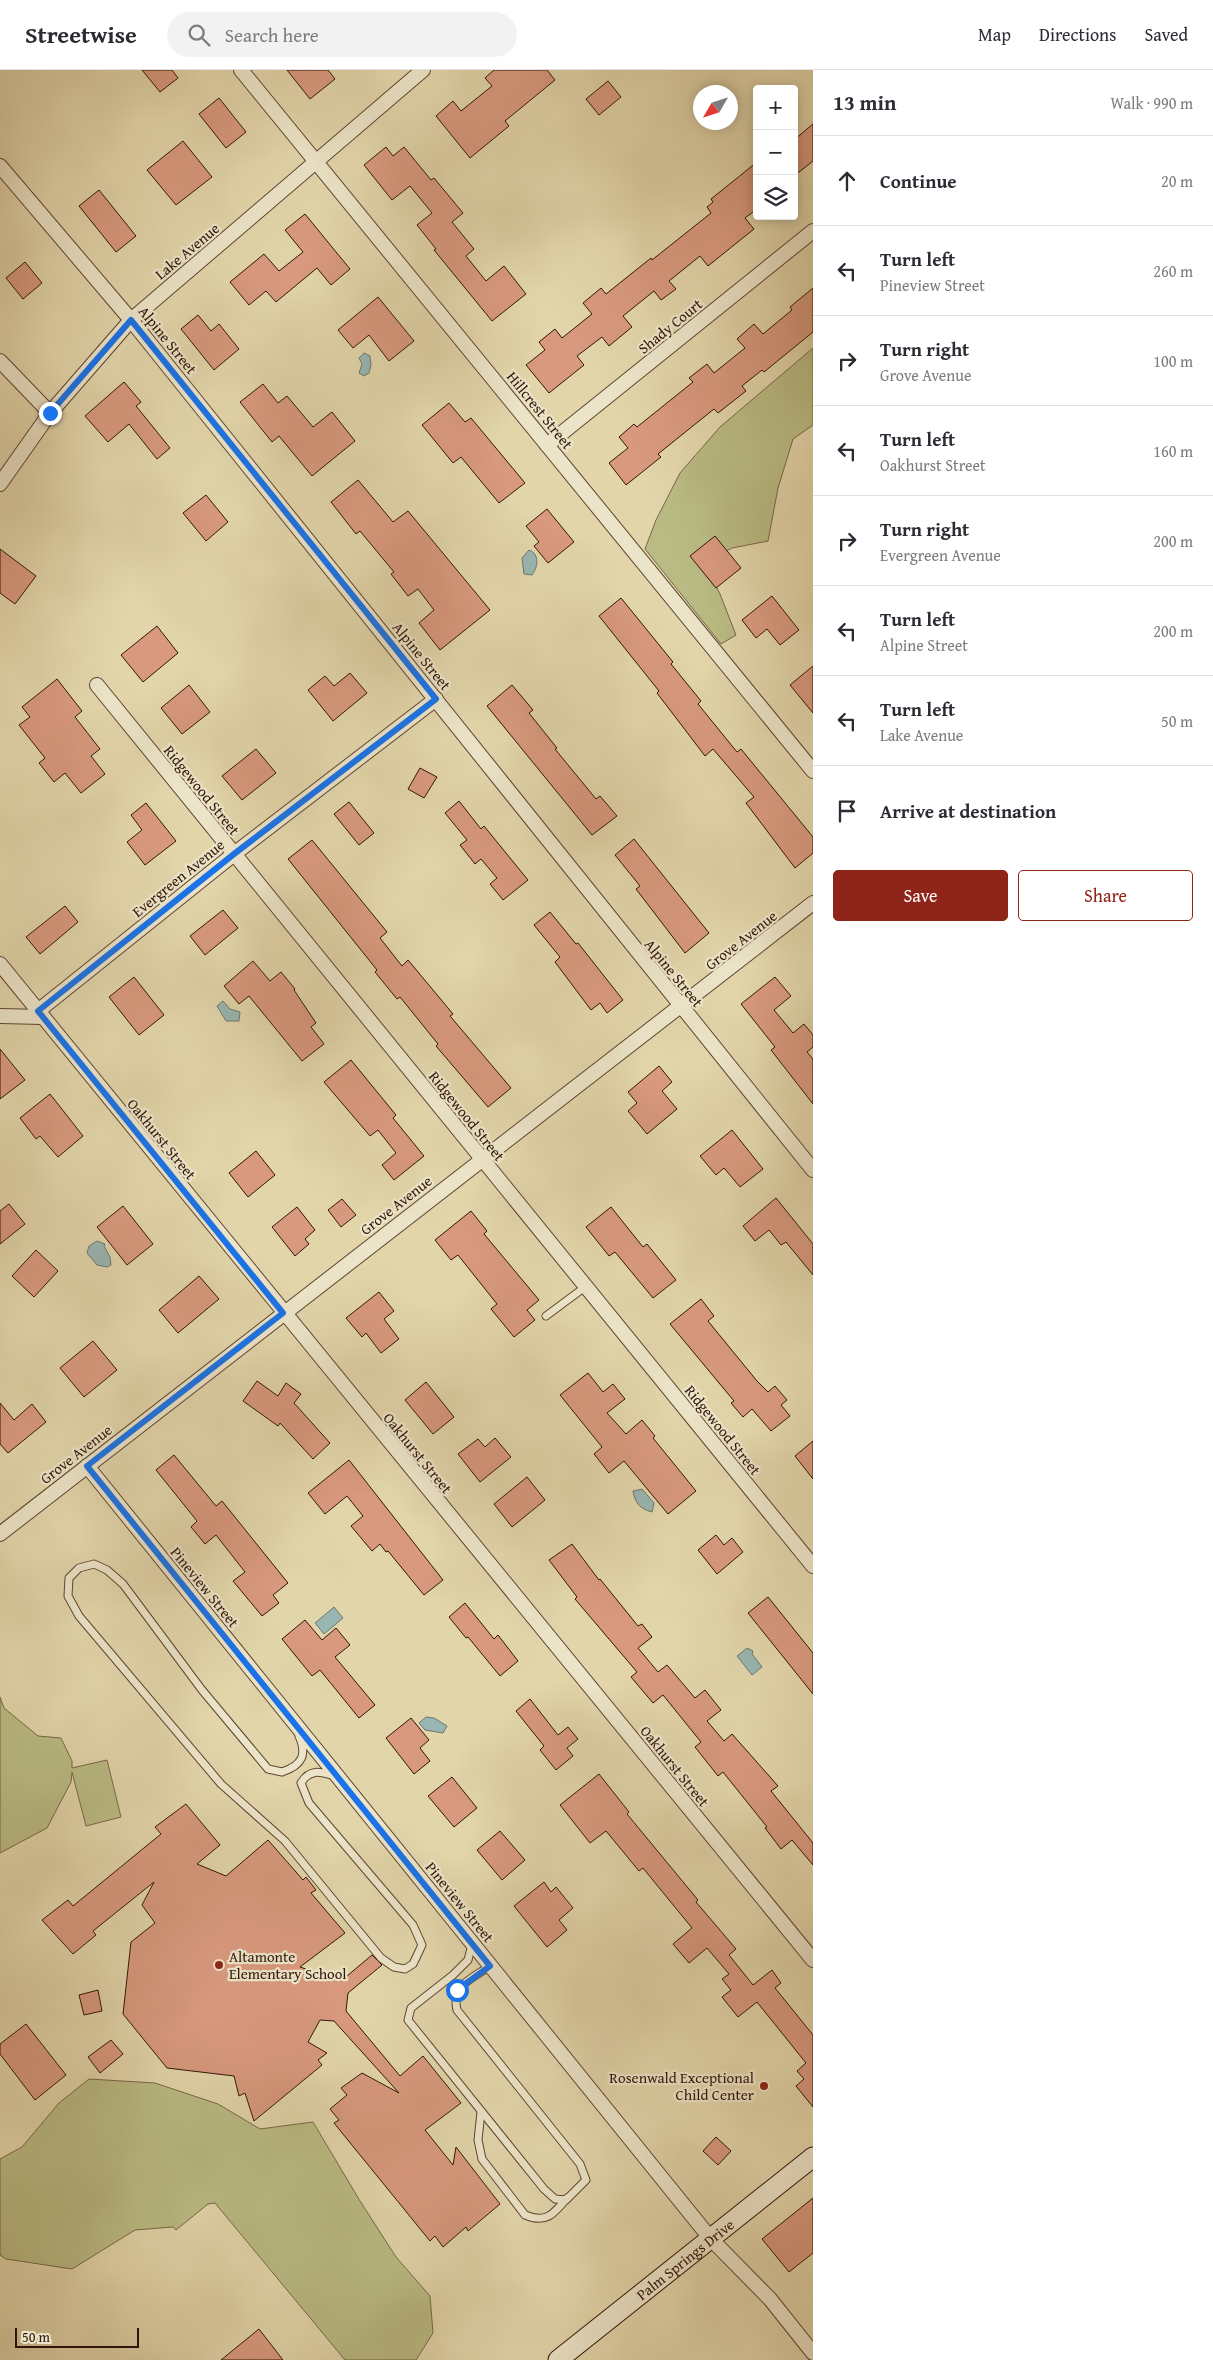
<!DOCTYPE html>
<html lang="en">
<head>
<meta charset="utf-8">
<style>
  body { margin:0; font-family:"Gentium Book Plus",serif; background:#f2f2f3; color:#2b2b33 }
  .controls { position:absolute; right:15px; top:15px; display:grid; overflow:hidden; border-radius:5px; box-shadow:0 2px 12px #0003 }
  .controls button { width:45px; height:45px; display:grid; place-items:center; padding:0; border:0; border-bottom:1px solid #e1e1e2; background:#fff; color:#2b2b33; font:25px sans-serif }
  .compass { position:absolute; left:693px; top:15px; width:45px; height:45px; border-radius:50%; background:#fff; box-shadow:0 2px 12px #0003; rotate:231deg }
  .scale { position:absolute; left:15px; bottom:12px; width:124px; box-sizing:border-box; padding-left:5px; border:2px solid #321509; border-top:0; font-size:14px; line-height:18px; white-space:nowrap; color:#321509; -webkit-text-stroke:4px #ece4c8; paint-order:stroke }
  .stop { position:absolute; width:15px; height:15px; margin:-11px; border:4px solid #1a73e8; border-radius:50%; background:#fff }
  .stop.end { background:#1a73e8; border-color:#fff; box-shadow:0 1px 5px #0008 }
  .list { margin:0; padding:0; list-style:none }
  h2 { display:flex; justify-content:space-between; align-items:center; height:65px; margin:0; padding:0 20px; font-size:21px }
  h2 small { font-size:16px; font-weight:400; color:#7c7c81 }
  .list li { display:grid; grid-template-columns:32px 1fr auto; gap:15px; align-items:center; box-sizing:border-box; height:90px; padding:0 20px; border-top:1px solid #e1e1e2 }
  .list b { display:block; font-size:19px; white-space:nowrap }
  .list p { margin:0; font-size:16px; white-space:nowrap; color:#7c7c81 }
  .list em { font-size:16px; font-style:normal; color:#7c7c81 }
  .actions { display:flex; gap:10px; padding:15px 20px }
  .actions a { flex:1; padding:11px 0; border:1px solid #8f2418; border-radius:5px; text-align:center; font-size:18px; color:#8f2418 }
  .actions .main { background:#8f2418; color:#fff }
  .icon { flex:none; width:28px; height:28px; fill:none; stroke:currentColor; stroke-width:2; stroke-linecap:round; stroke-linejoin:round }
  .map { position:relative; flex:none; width:813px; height:2290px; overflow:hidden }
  header { display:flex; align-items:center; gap:30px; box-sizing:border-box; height:70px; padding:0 25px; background:#fff; border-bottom:1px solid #e1e1e2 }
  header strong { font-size:24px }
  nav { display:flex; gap:28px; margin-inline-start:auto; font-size:18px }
  .search { width:350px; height:45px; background:#f2f2f3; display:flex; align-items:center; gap:12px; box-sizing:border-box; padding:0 18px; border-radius:28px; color:#7c7c81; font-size:19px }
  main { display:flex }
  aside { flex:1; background:#fff }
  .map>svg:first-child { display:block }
</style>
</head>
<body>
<header>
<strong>Streetwise</strong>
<div class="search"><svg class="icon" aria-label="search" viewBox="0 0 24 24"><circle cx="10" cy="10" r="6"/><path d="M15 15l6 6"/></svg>Search here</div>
<nav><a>Map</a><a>Directions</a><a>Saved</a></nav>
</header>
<main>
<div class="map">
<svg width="813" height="2290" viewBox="0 0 813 2290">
  <rect width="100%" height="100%" fill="#e2d5aa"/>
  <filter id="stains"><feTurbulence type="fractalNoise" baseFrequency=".004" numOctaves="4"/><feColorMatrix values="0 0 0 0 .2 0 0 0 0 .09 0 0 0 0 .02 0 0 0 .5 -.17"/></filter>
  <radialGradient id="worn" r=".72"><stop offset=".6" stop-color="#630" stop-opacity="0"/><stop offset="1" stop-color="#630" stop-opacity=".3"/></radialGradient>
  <g fill="#babb84" stroke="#766846">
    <polygon points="813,278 813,355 793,369 778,418 768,471 732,478 704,492 720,524 736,565 721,574 645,479 656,450 680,403 720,357"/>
    <polygon points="0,1627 4,1638 38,1666 61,1668 72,1691 72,1698 107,1690 121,1747 86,1756 72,1702 71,1712 47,1758 0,1783"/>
    <polygon points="89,2009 155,2013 218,2034 260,2059 313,2052 360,2131 396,2187 430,2226 433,2263 416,2290 345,2290 215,2133 208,2134 176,2160 173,2157 135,2160 72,2199 6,2189 0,2185 0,2089 22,2077 59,2033"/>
  </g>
  <g fill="#98b6b2" stroke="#6f766e">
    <polygon points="364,283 370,286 371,295 369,303 364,306 359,303 362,294 359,288"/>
    <path d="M529,480C540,484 538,497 532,505L524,504L522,488Z"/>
    <polygon points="223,931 230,939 240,942 239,951 226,951 217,936"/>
    <polygon points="97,1171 105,1174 104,1176 110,1187 111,1195 107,1197 97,1195 87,1183 89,1176"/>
    <path d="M642,1419L654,1433L652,1442C640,1439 635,1433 633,1421Z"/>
    <polygon points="334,1537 343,1548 324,1564 315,1553"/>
    <polygon points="747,1578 753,1581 752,1584 762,1597 752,1605 737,1586"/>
    <polygon points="426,1647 434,1648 447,1656 443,1663 425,1660 419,1653"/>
  </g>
  <g fill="#d8997e" stroke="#321509">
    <polygon points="142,0 172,0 178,8 160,22"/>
    <polygon points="287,0 328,0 335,9 310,29"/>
    <polygon points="494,0 547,0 555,10 505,51 509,56 470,88 436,46 453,31 461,41 492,16 485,8"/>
    <polygon points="608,11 621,27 599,45 586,29"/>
    <polygon points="219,28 246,62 226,78 199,44"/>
    <polygon points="813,54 813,91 794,106 794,70"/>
    <polygon points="183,71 212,107 176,135 147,100"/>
    <polygon points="386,77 393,86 404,77 431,110 434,108 463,143 452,152 474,179 466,186 486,211 504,196 526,224 492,251 434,180 436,179 417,155 432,143 410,116 392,130 364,95"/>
    <polygon points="757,92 757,139 745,148 754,159 708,196 700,186 669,211 676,219 661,230 654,221 623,246 632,257 609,276 602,267 577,286 584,295 549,323 526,295 545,280 539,272 555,259 562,268 592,244 583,233 601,218 606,224 651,188 652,190 711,143 707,137 713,132 711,129"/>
    <polygon points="99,120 136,166 116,182 79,136"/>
    <polygon points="305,144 350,199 331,215 317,198 276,232 266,221 249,235 230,212 264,184 279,201 303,182 285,160"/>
    <polygon points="25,192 42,213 23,229 6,208"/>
    <polygon points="813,218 813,262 764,302 762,300 742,316 746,321 718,343 714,339 658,384 661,387 626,415 609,393 628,378 619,367 634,354 637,357 693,312 689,308 707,294 714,303 745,278 737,269 754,254 763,264 792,240 790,237"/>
    <polygon points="378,227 414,271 389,291 369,265 353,278 338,260"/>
    <polygon points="198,245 211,261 219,254 239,279 214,300 181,259"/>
    <polygon points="124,312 141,332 136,336 170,378 157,389 129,354 108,372 85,346"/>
    <polygon points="263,314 278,333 287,326 313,357 332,342 355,371 312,406 279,366 272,372 240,332"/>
    <polygon points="449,333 465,352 471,348 525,413 499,433 461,387 453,393 422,355"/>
    <polygon points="358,410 393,452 408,441 490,540 440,580 419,553 434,540 418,519 408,526 391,504 394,502 360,461 356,464 331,432"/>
    <polygon points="206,425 228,452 206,471 183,443"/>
    <polygon points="547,439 574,472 548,493 534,476 539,472 526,456"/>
    <polygon points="715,466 741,498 716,518 690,486"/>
    <polygon points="0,479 36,506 15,534 0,523"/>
    <polygon points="772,526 799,560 780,575 767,559 756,568 742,550"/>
    <polygon points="621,528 673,592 671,594 701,631 698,634 737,682 741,679 813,767 813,783 795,798 746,733 754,727 713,679 705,686 657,623 659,621 599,546"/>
    <polygon points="157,556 178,583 143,612 121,585"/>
    <polygon points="813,596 813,643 790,615"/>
    <polygon points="350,603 367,623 333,651 308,620 325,606 334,616"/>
    <polygon points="57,609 82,641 75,647 100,679 91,686 105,704 81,723 65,703 54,712 39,693 45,688 19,655 30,647 22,637"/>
    <polygon points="189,615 210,642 182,664 161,638"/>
    <polygon points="512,615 533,640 529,643 557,678 555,679 596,729 600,726 617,746 592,765 487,636"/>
    <polygon points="256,679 276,703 242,730 222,706"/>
    <polygon points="420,698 437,707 424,728 408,719"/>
    <polygon points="459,731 481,759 484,756 528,810 503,830 490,814 497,808 481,789 475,794 460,775 467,770 445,743"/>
    <polygon points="349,732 374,763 359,775 334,744"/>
    <polygon points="146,733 176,771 145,795 127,772 142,760 131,745"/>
    <polygon points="634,769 709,863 685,883 636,819 640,816 615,785"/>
    <polygon points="312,770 387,862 380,868 402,896 408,890 453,944 450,946 511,1018 488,1037 436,976 438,974 400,927 397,929 375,902 377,900 288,789"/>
    <polygon points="65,836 78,852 40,884 26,867"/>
    <polygon points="223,840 238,858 205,885 190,866"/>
    <polygon points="550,842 576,874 578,873 623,930 607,943 600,933 591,940 555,892 560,887 534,855"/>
    <polygon points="253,891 270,911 281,902 295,919 294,920 316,953 311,957 324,974 302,991 249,926 239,934 224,916"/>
    <polygon points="134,907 164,945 139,965 109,927"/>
    <polygon points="775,907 791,926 774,940 793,963 804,954 813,965 813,977 807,982 813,989 813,1034 771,980 775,977 741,934"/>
    <polygon points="0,979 25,1010 0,1029"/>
    <polygon points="351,990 396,1045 393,1048 424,1086 394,1110 382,1095 396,1083 378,1060 370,1066 324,1012"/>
    <polygon points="659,996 672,1012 662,1021 677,1039 647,1064 628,1041 637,1033 628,1022"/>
    <polygon points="50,1024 83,1066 58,1087 40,1066 36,1069 20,1048"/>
    <polygon points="732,1060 763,1099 740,1117 724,1098 716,1105 700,1086"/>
    <polygon points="256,1081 275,1105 248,1127 229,1103"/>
    <polygon points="776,1128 813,1174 813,1205 786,1172 781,1175 769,1160 755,1171 743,1156"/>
    <polygon points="342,1129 356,1145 341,1157 328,1140"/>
    <polygon points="9,1134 25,1154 0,1174 0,1141"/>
    <polygon points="123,1136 153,1174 127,1195 97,1157"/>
    <polygon points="297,1137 315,1160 305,1169 309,1174 295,1186 272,1157"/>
    <polygon points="611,1137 643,1177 647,1174 676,1210 653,1228 615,1182 609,1186 586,1157"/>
    <polygon points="471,1141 487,1161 484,1164 539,1230 527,1240 535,1250 514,1267 491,1239 497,1234 458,1185 451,1190 435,1170"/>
    <polygon points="36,1180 58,1201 34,1227 12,1206"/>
    <polygon points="199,1206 219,1229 178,1263 159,1240"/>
    <polygon points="379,1222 394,1241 384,1249 399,1269 381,1283 366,1263 362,1267 346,1248"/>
    <polygon points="701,1229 714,1246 708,1251 757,1311 768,1322 775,1316 787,1330 781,1335 790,1346 771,1361 752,1339 743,1347 731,1333 734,1331 670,1254"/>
    <polygon points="93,1271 117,1300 84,1327 60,1298"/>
    <polygon points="588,1303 603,1322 613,1314 625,1329 607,1343 626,1364 642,1350 655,1366 653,1368 696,1421 668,1444 624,1391 609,1403 594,1384 602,1377 560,1325"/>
    <polygon points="257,1311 278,1326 286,1313 301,1324 294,1333 330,1373 313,1389 280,1353 278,1356 243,1331"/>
    <polygon points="426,1312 454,1347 433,1364 405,1330"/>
    <polygon points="0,1333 14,1350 32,1334 46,1352 8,1383 0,1374"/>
    <polygon points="495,1368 511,1387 480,1412 458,1384 478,1369 485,1377"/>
    <polygon points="813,1371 813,1409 795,1386"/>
    <polygon points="174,1385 216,1436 222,1431 288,1513 273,1525 279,1533 262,1546 233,1511 245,1502 216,1465 205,1474 191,1457 197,1451 156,1400"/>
    <polygon points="349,1390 443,1510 424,1525 388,1481 386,1482 380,1474 372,1481 351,1456 363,1446 347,1426 325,1444 308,1423"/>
    <polygon points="527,1407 545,1430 512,1457 494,1434"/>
    <polygon points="716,1465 724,1475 732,1468 743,1482 717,1504 698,1480"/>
    <polygon points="572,1474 599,1510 600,1509 638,1556 642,1554 652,1567 638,1578 658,1602 667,1595 695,1628 705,1620 721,1640 707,1651 724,1671 732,1664 778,1716 771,1721 813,1773 813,1795 792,1770 781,1779 765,1758 767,1757 723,1702 718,1706 695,1677 701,1672 663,1625 653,1633 631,1607 637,1602 575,1529 577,1527 549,1490"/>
    <polygon points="768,1527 813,1583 813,1624 748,1543"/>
    <polygon points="465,1533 494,1569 498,1565 518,1591 500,1606 468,1567 466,1568 449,1547"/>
    <polygon points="305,1550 322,1570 336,1558 350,1575 335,1587 375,1635 359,1648 320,1600 312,1606 282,1569"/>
    <polygon points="530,1629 558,1665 568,1657 578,1669 567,1678 573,1686 556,1700 540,1680 544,1676 516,1641"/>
    <polygon points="411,1648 429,1670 420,1678 430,1691 414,1704 386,1668"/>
    <polygon points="599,1704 629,1742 627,1744 698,1830 696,1832 736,1879 729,1885 753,1915 772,1900 781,1913 775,1918 813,1965 813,2037 796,2016 804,2009 797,2001 806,1993 757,1932 738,1947 722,1927 731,1920 722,1909 729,1904 707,1878 689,1893 673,1874 692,1858 643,1798 639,1801 606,1761 590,1773 560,1735"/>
    <polygon points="452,1707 477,1738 454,1757 428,1726"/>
    <polygon points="186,1734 220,1775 197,1794 226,1806 268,1770 303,1810 306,1807 316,1820 311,1823 345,1863 300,1897 341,1911 372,1885 382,1895 348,1923 346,1941 400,2006 423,1986 461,2033 425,2060 453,2095 456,2077 500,2134 468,2161 466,2157 443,2177 435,2166 430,2171 334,2053 339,2050 330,2039 347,2025 341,2018 362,2003 399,2023 334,1951 320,1950 308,1972 327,1983 318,1990 322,1995 254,2051 245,2023 239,2026 234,2006 167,1998 123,1944 131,1872 155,1853 142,1835 154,1812 93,1861 96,1865 73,1884 42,1850 68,1830 73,1836 161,1764 155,1757"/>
    <polygon points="500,1761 525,1790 502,1810 477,1780"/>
    <polygon points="544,1812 551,1822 556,1817 573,1838 559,1850 567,1860 547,1877 514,1836"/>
    <polygon points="98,1920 102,1941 84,1945 79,1925"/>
    <polygon points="26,1954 66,2005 35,2030 0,1984 0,1974"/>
    <polygon points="111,1970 123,1984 100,2003 88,1987"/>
    <polygon points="716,2067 731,2081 718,2095 703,2081"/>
    <polygon points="813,2128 813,2183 789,2202 762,2169"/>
    <polygon points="259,2259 283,2290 221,2290"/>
  </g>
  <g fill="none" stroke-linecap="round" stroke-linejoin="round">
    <defs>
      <g id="lane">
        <polyline points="546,1246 585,1217"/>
        <path d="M299,1666C307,1684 303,1695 282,1702L268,1699L202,1620L123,1514L107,1500L94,1494L79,1498L69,1508L68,1526L79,1546L221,1714L285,1771L381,1888L394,1897L405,1899L413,1894L422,1875L413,1855L309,1733L301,1713C310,1698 321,1702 335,1706"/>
        <path d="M472,1874L468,1890L453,1905L411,1938L408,1950L544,2119L555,2129L566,2130L586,2110L580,2094L457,1940C451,1915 473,1908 490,1896"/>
        <path d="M481,2042L478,2070L482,2089L525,2145C546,2154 554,2144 567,2128"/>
      </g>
      <g id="street">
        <polyline points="241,0 813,701"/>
        <polyline points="0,96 131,250 813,1100"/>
        <polyline points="0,291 50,343"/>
        <polyline points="547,375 813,161"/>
        <polyline points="0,414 50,343 131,250 423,0"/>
        <polyline points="97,615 813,1496"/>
        <polyline points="0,894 813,1890"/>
        <polyline points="38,941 234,784 436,629"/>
        <polyline points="0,946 43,947"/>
        <polyline points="87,1396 711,2169 770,2229 813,2283"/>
        <polyline points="0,1464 813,833"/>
      </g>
      <g id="secondary">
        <path id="s1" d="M558,2290L813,2087"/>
      </g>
    </defs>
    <use href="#lane" stroke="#5e4531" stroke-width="9"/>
    <use href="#street" stroke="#5e4531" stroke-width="16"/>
    <use href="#secondary" stroke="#321509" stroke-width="21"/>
    <use href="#lane" stroke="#ece4c8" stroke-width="7"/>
    <use href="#street" stroke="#ece4c8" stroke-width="14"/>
    <use href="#secondary" stroke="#ece4c8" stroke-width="19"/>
  </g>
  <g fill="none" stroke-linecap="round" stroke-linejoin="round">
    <polyline stroke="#1a73e8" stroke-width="6" points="50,343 131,250 436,629 234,784 38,941 283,1243 87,1396 490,1896 457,1920"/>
  </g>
  <g fill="#8f2418" stroke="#ece4c8" stroke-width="2">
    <circle cx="219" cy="1895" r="5"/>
    <circle cx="764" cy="2016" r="5"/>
  </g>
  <g text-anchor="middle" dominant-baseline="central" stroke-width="4.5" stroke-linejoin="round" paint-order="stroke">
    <g font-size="15" fill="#321509" stroke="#ece4c8">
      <text transform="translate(187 181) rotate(-40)">Lake Avenue</text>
      <text transform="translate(670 256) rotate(-39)">Shady Court</text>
      <text transform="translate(168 270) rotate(51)">Alpine Street</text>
      <text transform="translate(540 340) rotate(51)">Hillcrest Street</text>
      <text transform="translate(422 586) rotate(51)">Alpine Street</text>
      <text transform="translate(202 720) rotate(51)">Ridgewood Street</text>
      <text transform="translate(178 808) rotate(-39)">Evergreen Avenue</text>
      <text transform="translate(741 870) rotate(-38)">Grove Avenue</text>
      <text transform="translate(674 903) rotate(51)">Alpine Street</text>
      <text transform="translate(467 1046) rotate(51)">Ridgewood Street</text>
      <text transform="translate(162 1069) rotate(51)">Oakhurst Street</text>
      <text transform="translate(396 1135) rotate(-38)">Grove Avenue</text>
      <text transform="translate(723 1360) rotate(51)">Ridgewood Street</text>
      <text transform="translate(418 1383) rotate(51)">Oakhurst Street</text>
      <text transform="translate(76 1384) rotate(-38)">Grove Avenue</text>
      <text transform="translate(205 1517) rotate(51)">Pineview Street</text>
      <text transform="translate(675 1696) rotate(51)">Oakhurst Street</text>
      <text transform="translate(460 1832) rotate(51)">Pineview Street</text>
      <text stroke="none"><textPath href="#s1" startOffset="162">Palm Springs Drive</textPath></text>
    </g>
    <g font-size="15" fill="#321509" stroke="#ece4c8" text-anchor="start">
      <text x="229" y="1886">Altamonte<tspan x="229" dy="17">Elementary School</tspan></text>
      <text x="754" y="2007" text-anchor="end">Rosenwald Exceptional<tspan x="754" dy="17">Child Center</tspan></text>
    </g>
  </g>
  <rect width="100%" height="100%" filter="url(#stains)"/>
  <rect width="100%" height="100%" fill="url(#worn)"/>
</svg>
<div class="controls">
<button>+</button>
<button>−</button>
<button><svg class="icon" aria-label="layers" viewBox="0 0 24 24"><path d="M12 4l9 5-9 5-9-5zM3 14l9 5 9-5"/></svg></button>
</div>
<svg class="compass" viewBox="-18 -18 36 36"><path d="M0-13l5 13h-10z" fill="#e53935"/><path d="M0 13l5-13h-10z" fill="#7c7c81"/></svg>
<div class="scale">50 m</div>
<div class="stop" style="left:457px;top:1920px"></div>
<div class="stop end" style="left:50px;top:343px"></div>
</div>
<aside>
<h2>13 min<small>Walk · 990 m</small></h2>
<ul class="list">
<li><svg class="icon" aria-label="ahead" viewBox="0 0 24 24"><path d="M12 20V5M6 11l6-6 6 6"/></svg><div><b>Continue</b></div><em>20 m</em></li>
<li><svg class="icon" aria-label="left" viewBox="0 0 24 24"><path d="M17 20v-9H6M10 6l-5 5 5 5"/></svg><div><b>Turn left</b><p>Pineview Street</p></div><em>260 m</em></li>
<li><svg class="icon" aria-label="right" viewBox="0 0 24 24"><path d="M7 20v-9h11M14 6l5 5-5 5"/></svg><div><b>Turn right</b><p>Grove Avenue</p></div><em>100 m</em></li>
<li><svg class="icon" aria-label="left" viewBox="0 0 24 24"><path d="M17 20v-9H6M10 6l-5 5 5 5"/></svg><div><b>Turn left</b><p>Oakhurst Street</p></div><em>160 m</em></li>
<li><svg class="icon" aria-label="right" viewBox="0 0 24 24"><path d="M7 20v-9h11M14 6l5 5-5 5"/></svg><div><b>Turn right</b><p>Evergreen Avenue</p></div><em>200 m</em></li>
<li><svg class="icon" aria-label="left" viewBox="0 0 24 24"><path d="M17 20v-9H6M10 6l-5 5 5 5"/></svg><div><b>Turn left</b><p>Alpine Street</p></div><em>200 m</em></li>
<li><svg class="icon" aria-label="left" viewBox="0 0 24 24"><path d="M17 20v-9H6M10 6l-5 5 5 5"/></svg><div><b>Turn left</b><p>Lake Avenue</p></div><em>50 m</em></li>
<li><svg class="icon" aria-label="arrive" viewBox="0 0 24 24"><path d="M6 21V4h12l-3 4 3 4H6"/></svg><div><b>Arrive at destination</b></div></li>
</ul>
<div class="actions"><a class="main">Save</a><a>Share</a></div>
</aside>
</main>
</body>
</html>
